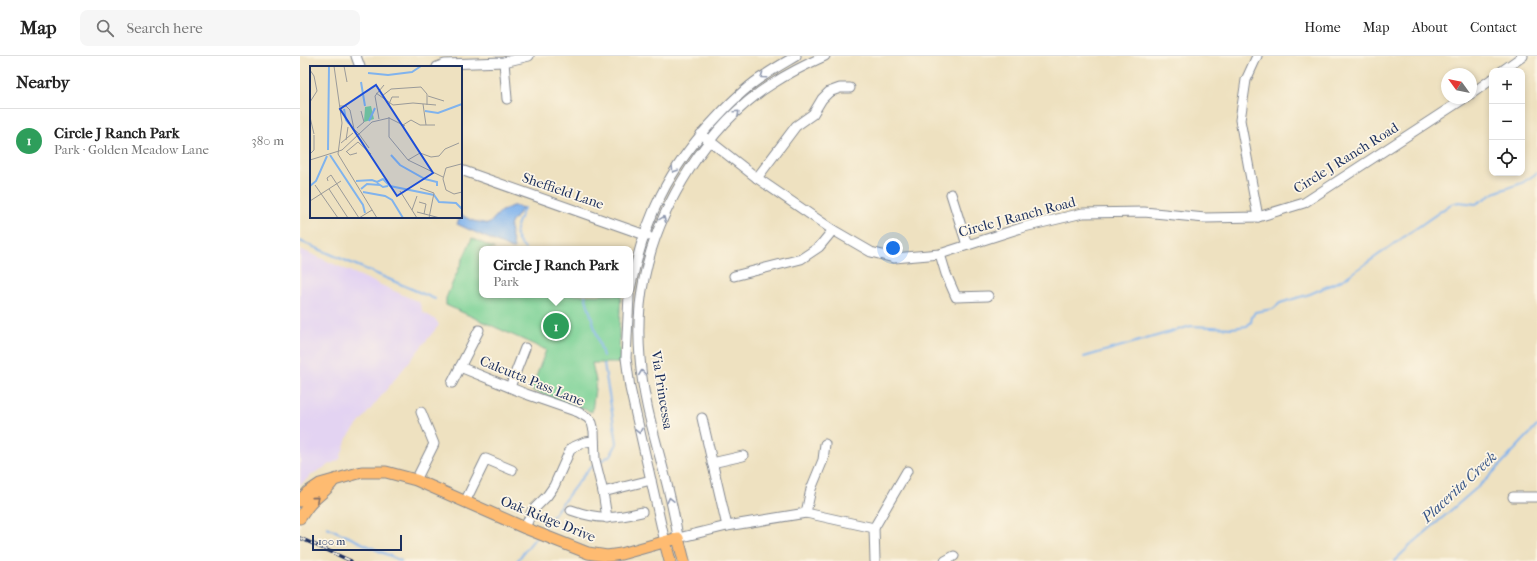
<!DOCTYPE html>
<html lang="en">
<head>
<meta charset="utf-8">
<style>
  body { margin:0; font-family:"IM FELL French Canon",serif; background:#f6f6f6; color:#222 }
  .controls { position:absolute; right:12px; top:12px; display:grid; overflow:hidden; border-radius:8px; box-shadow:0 2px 6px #0003 }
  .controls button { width:36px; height:36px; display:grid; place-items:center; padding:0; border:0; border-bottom:1px solid #e0e0e0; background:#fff; color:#222; font:20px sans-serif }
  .compass { position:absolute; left:1141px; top:12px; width:36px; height:36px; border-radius:50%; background:#fff; box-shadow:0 2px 6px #0003; rotate:303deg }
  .scale { position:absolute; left:12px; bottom:10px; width:90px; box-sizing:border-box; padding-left:4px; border:2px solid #1b2f5e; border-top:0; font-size:11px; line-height:14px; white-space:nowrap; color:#1b2f5e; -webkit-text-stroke:3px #fcf5e5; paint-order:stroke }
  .you { position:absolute; left:593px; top:192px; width:14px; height:14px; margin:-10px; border:3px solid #fff; border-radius:50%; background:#1a73e8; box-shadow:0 0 0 6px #1a73e833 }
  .badge { display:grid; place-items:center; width:26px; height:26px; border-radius:50%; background:#2563eb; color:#fff; font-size:13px; font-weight:700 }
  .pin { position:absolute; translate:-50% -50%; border:2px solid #fff; box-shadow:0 1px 4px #0006 }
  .popup { position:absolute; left:179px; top:190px; width:154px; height:52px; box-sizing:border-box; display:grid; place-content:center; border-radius:8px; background:#fff; filter:drop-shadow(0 1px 3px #0005); font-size:13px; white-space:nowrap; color:#767676 }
  .popup b { font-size:15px; color:#222 }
  .popup::after { content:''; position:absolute; left:50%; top:100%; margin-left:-8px; border:8px solid transparent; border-top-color:#fff }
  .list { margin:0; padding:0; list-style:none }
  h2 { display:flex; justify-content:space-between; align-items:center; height:52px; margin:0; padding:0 16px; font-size:17px }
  h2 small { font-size:13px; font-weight:400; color:#767676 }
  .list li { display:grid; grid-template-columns:26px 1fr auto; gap:12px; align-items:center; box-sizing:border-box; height:64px; padding:0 16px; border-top:1px solid #e0e0e0 }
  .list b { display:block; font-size:15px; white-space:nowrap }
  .list p { margin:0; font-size:13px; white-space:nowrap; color:#767676 }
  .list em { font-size:13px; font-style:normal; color:#767676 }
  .icon { flex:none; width:22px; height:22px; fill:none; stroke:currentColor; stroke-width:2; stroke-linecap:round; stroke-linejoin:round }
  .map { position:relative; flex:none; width:1237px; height:505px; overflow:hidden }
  header { display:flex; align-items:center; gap:24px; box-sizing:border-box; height:56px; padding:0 20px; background:#fff; border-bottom:1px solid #e0e0e0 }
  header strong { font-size:19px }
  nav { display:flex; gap:22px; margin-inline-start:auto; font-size:14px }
  .search { width:280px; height:36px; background:#f6f6f6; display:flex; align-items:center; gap:10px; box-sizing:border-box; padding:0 14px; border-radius:8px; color:#767676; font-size:15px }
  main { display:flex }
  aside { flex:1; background:#fff }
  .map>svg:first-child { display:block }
</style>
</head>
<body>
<header>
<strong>Map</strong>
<div class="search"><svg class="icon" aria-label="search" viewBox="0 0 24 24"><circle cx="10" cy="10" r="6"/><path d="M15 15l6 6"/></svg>Search here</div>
<nav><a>Home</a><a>Map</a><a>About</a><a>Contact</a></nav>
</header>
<main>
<aside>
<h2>Nearby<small></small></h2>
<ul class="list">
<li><span class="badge" style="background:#2e9e5b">1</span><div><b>Circle J Ranch Park</b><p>Park · Golden Meadow Lane</p></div><em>380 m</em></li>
</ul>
</aside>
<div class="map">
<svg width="1237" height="505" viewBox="0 0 1237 505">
  <rect width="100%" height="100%" fill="#fcf5e5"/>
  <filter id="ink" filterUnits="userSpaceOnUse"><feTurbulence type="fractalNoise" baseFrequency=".025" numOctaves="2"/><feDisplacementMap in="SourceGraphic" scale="8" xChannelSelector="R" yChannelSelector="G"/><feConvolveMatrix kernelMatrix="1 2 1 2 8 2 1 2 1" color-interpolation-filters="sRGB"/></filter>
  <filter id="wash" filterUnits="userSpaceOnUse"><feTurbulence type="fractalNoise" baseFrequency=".012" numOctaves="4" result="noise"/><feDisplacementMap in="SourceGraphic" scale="16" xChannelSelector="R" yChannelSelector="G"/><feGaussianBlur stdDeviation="0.9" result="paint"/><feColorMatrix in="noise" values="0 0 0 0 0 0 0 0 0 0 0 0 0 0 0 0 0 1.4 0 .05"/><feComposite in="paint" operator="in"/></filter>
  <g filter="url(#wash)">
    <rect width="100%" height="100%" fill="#eee1c0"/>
    <polygon fill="#e3d3f2" points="0,193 119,246 123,256 136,264 139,269 47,382 40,403 14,417 0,429"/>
    <polygon fill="#7cd296" stroke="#4c807a" points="172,182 195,193 182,193 182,239 321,239 319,274 320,307 292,307 296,325 292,356 231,334 246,294 146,249 146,242"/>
    <polygon fill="#80b3ed" stroke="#4e71a6" points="212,150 216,150 223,152 211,167 210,171 214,193 212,193 157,168 161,159 173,165 189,168 200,156"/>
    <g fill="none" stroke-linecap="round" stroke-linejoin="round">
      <g stroke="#80b3ed" stroke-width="2">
        <path d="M224,152C217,171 209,178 225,193"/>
        <polyline points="0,185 135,243"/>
        <polyline points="285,239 303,300"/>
        <polyline points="784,301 891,270 932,272 947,270 951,266 952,261 955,256 973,253 980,247 1010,238 1044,223 1151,148 1159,146 1176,148 1196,136 1222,127 1237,117"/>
        <polyline points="299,406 311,399 317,387 304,308"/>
        <polyline points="27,471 101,505"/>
        <polyline points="241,475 279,425 289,413 293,410"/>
        <polyline points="217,505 236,481"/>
        <polyline points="1094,505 1112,488 1187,423 1237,370"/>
      </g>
    </g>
  </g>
  <g filter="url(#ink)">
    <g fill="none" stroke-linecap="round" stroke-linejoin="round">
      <defs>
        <g id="minor">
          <polyline points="56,0 60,11"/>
          <path d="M525,0C507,8 489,17 472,28C408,68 358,151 344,223C339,247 338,278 340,302C344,363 370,421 378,482L427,470L506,457L574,472"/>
          <polyline points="957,0 946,24 940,64 958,161"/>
          <polyline points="204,6 207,43"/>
          <polyline points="137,11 145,8 204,6 229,0"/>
          <polyline points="1202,15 1223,0"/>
          <polyline points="1171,38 1192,23"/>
          <polyline points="401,78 457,122 533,174 571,196 594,202 640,198 724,171 783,157 844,156 905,162 958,161 1004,147 1165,42"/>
          <polyline points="161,114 348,180"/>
          <polyline points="457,122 496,70 513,58 522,43 529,36 540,32 550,32"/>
          <polyline points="651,138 667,189"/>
          <polyline points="640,198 646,218 656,241 688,240"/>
          <polyline points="434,220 501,203 519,191 533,174"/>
          <path d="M330,233C344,164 368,112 417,61C431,46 447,30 465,19C475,12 486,6 496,0"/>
          <polyline points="329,239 326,302 330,332 365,486"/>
          <polyline points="160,311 226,338 278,356 288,362 292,367 294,375 295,404 303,436 307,462"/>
          <polyline points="152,327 179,274"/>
          <polyline points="210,331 225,292"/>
          <polyline points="402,362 427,470"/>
          <polyline points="412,407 443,400"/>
          <polyline points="116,424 134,388 121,356"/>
          <polyline points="303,436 351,424"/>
          <polyline points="1213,441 1237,441"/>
          <polyline points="165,446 186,403 212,414"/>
          <path d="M271,454C299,464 313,463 342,456"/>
          <polyline points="506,457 511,433 523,404 525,388"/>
          <polyline points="225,472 232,455 247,440 254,430 271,392 285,386 294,385"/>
          <polyline points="575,505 574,472 607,415"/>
          <polyline points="645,505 654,500"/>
        </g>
        <g id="major">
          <polyline points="0,445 8,436 20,428 62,416 86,416 116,424 225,472 288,497 307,500 321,498 378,482 384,505"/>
          <path d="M0,462C4,456 8,449 14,444C21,437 28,433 33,425"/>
          <polyline points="365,486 370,505"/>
        </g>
      </defs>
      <use href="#minor" stroke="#84888f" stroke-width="11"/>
      <use href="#major" stroke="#84888f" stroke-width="13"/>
      <use href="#minor" stroke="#fff" stroke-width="9"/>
      <use href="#major" stroke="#febb71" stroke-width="11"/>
      <defs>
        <polyline id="rail" points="0,482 51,505"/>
      </defs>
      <use href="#rail" stroke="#1b2f5e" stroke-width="3.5"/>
      <use href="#rail" stroke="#fcf5e5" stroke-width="2" stroke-dasharray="6" stroke-linecap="butt"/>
    </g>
    <defs><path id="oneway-chevron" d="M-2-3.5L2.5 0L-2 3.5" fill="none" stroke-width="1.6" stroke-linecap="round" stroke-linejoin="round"/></defs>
    <g stroke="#8d97ae">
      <use href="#oneway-chevron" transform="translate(463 20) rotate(145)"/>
      <use href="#oneway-chevron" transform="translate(437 57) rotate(-43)"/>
      <use href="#oneway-chevron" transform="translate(374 114) rotate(122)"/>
      <use href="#oneway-chevron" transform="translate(363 163) rotate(-69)"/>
      <use href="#oneway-chevron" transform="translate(342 317) rotate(-97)"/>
      <use href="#oneway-chevron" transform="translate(339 375) rotate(77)"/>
      <use href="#oneway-chevron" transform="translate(370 444) rotate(-103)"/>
    </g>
    <use stroke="#816e67" href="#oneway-chevron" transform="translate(16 443) rotate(-41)"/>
  </g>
  <g text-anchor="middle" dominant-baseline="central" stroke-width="3.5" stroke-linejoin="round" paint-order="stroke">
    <g font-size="14" fill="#1b2f5e" stroke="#fcf5e5">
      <text transform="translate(1046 102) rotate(-32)">Circle J Ranch Road</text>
      <text transform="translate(263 135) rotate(19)">Sheffield Lane</text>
      <text transform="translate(717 161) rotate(-15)">Circle J Ranch Road</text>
      <text transform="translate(232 325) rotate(22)">Calcutta Pass Lane</text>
      <text transform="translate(362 334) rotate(81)">Via Princessa</text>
      <text transform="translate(248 463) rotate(22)">Oak Ridge Drive</text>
    </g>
    <g font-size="15" font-style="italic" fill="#395789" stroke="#fcf5e5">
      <text transform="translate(1159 431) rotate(-43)">Placerita Creek</text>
    </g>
  </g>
  <g transform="translate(10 10)">
    <rect width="152" height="152" fill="#eee1c0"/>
    <path d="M61,40L64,53L54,56L55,41Z" fill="#7cd296"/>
    <path fill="none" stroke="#80b3ed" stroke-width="2" d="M58,7L78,9L102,6L111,0M51,16L55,40M34,43L36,54L39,58M115,45L128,47L152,38M59,55L65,42M18,84L19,0M20,89L53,139L55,147M81,89L90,99L115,113L127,116V120M46,115L62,114L67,116L73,113L80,120L124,129L129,136L146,137L152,143M67,117L73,121L78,120M0,120L6,115L17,90M51,123L57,118L70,119M53,126L75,130L82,134L93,152"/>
    <path fill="none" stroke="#9a9a99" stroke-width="1" d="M24,0L32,57L28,88L67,152M34,0L37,16M0,4L4,10L7,25L0,36M66,27L83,39L103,37L126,39M72,30L81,23L111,21L117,28V39M118,30L134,35M79,38L82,31H89M113,38L116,59M0,51L4,68M79,51V71L98,94L133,111M69,53L65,30L74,19M93,59L101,54L110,59H125M47,62L54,56L51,45M36,74L38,61M31,77L43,67M59,82L49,68L62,56L79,52L95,60M36,85L40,89L47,87M36,86L48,76L61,88M0,88L4,84V69M0,94L32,84L49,68L44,63L40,44L36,40H29M98,94L110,87L121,91L129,90L135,83L149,77M151,98L136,102L133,113L136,124L144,128L152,126M18,115L17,112L21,109L49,152M5,119L28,152M110,122L124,127L119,152M19,123L38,152M90,125L107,152M0,135L31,115M109,136L116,138L114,148M102,144L107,130M107,146L130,152M49,152L62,144"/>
    <path fill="#1d4ed8" fill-opacity="0.15" stroke="#1d4ed8" stroke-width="2" d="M66,19L123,107L87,130L30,43Z"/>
    <rect width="152" height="152" fill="none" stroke="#1b2f5e" stroke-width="2"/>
  </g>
</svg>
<div class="controls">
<button>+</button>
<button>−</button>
<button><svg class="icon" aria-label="locate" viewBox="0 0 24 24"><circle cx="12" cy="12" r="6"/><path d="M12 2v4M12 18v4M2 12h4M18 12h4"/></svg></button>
</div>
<svg class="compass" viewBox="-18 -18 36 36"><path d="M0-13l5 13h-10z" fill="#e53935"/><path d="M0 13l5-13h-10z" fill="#767676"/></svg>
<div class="scale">100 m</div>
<div class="you"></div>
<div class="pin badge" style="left:256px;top:270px;background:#2e9e5b">1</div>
<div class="popup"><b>Circle J Ranch Park</b>Park</div>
</div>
</main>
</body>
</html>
